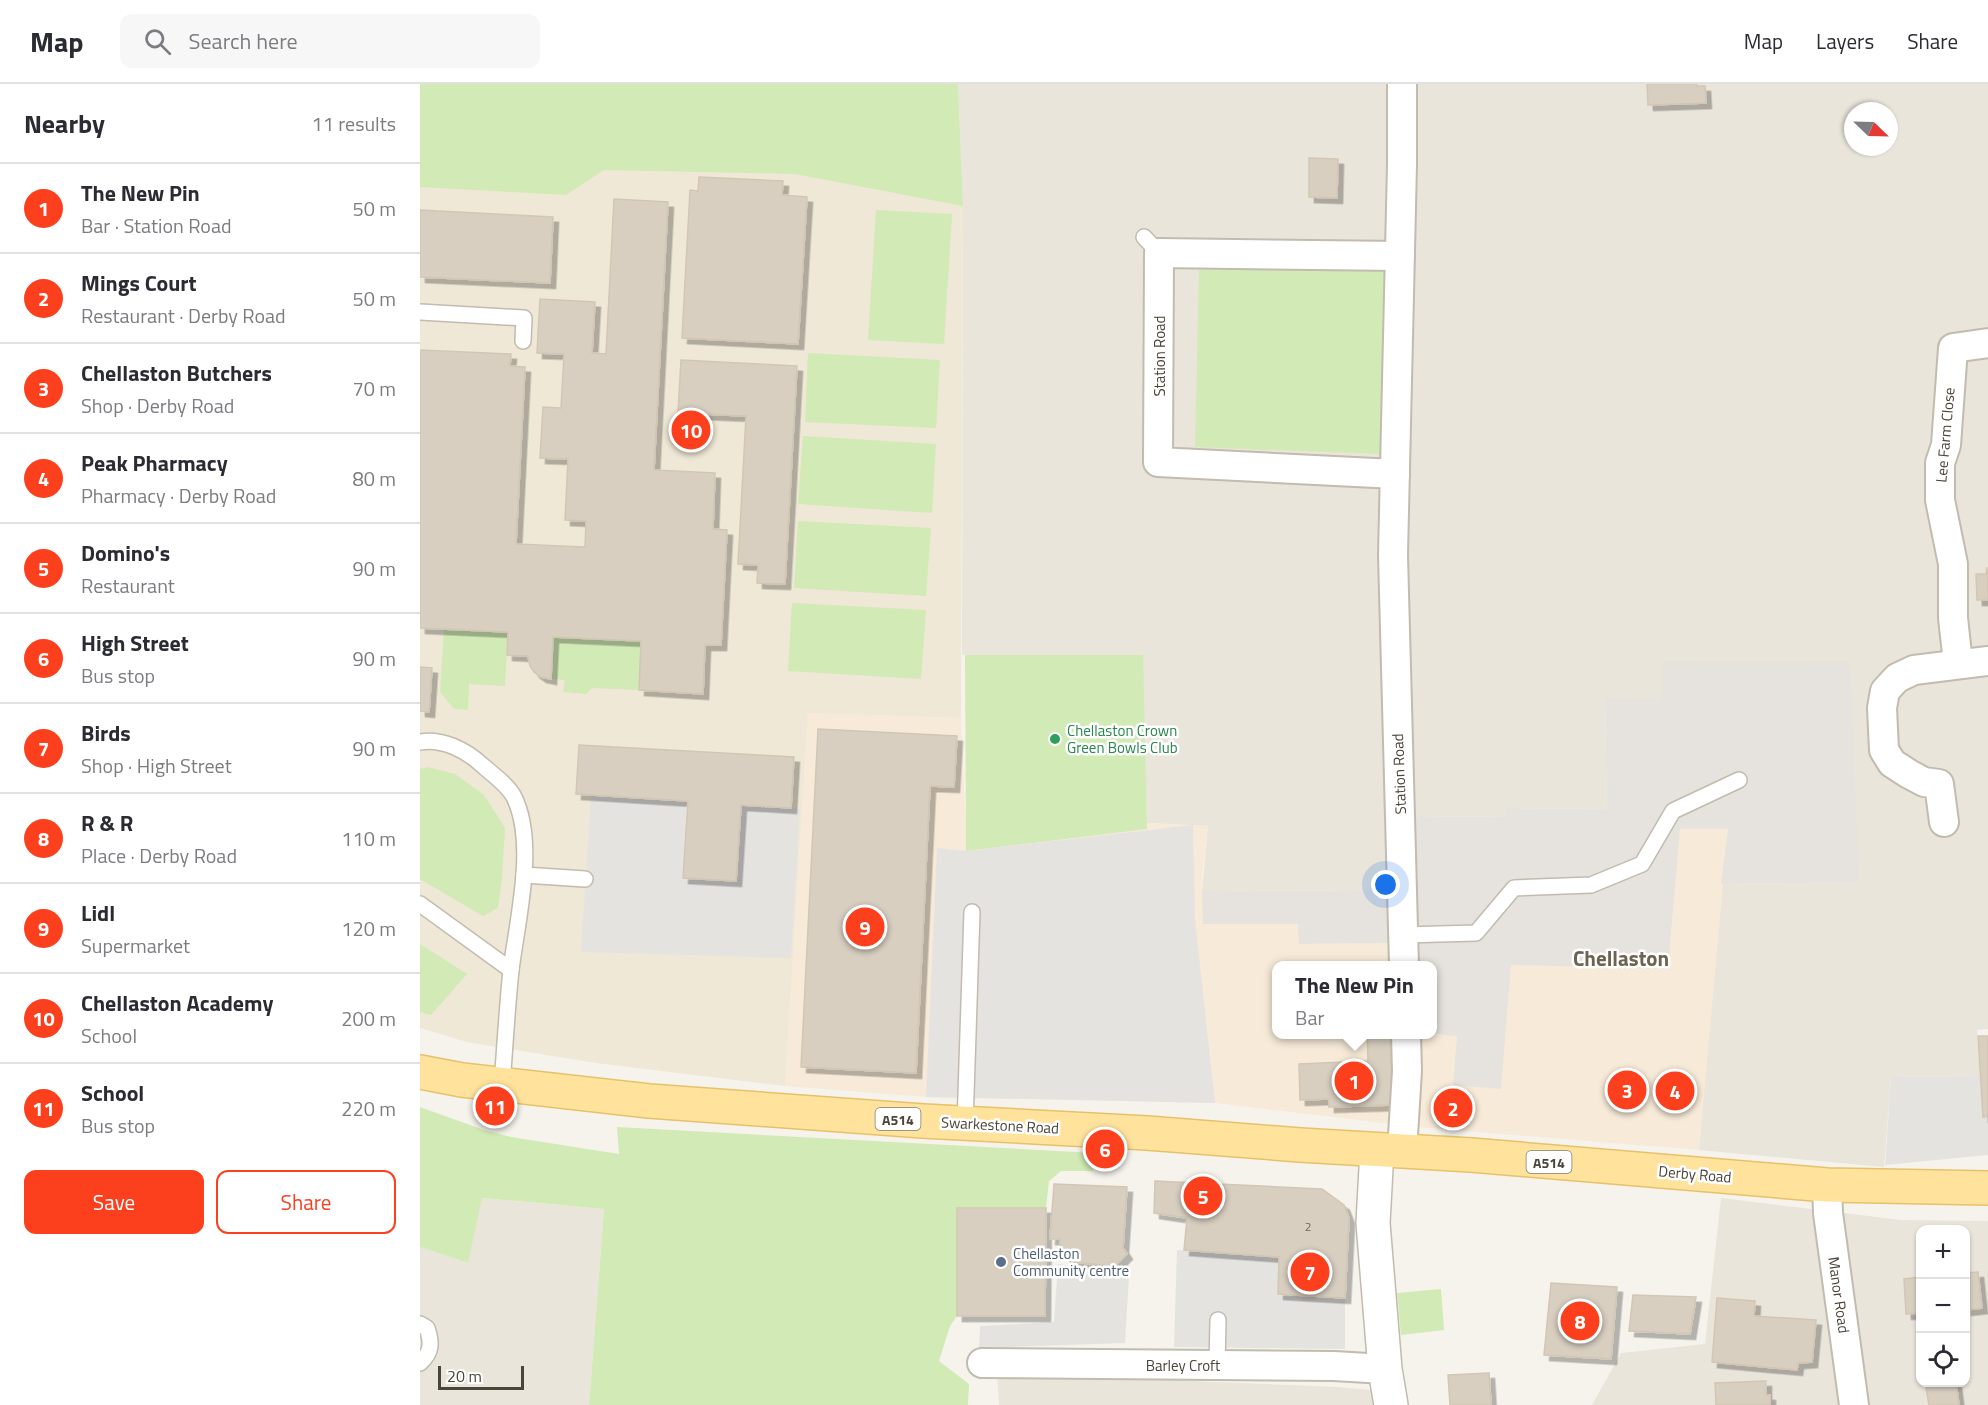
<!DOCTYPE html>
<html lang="en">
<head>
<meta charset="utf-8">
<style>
  body { margin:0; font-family:"Titillium Web",sans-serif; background:#f7f7f7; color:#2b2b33 }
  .controls { position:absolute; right:18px; bottom:18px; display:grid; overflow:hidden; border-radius:12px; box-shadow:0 2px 4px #0004 }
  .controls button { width:54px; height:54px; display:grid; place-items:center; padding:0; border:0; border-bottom:2px solid #e1e1e2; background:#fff; color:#2b2b33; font:30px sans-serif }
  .compass { position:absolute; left:1424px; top:18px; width:54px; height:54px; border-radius:50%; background:#fff; box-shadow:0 2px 4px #0004; rotate:113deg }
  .scale { position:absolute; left:18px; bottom:15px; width:86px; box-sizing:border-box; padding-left:6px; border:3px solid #4b4439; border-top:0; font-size:16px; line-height:21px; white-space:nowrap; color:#4b4439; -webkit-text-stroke:4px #fff; paint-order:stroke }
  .you { position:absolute; left:966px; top:801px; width:21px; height:21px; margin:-15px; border:4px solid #fff; border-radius:50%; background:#1a73e8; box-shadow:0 0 0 9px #1a73e833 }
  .badge { display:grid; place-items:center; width:39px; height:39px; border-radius:50%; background:#fc3f1d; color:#fff; font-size:20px; font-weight:700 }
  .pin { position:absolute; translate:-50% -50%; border:3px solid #fff; box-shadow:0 2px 6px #0006 }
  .popup { position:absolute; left:852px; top:877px; width:165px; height:78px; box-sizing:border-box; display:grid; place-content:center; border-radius:12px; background:#fff; filter:drop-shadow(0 2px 4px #0005); font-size:20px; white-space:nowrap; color:#7c7c81 }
  .popup b { font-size:22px; color:#2b2b33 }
  .popup::after { content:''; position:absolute; left:50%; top:100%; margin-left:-12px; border:12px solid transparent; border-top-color:#fff }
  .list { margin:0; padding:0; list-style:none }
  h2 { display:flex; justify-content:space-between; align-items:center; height:78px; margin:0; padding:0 24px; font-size:26px }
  h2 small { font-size:20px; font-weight:400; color:#7c7c81 }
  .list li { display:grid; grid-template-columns:39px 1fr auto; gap:18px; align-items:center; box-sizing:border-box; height:90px; padding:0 24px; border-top:2px solid #e1e1e2 }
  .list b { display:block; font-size:22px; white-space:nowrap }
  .list p { margin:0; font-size:20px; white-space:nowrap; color:#7c7c81 }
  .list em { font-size:20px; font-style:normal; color:#7c7c81 }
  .actions { display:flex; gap:12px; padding:18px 24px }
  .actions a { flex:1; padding:14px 0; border:2px solid #fc3f1d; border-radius:12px; text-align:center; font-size:21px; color:#fc3f1d }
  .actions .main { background:#fc3f1d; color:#fff }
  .icon { flex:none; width:33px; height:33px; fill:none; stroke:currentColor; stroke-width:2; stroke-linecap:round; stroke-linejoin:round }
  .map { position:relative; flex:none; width:1568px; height:1321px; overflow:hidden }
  header { display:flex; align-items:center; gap:36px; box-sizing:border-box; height:84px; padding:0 30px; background:#fff; border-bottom:2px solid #e1e1e2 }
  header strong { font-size:28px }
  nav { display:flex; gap:33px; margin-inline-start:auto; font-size:21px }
  .search { width:420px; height:54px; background:#f7f7f7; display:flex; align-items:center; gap:15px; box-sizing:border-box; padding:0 21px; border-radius:12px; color:#7c7c81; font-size:22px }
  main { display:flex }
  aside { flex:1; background:#fff }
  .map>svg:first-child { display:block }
</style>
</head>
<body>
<header>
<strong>Map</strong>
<div class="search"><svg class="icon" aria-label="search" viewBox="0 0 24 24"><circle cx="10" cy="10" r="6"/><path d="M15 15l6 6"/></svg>Search here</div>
<nav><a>Map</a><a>Layers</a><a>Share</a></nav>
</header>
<main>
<aside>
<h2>Nearby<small>11 results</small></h2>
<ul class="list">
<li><span class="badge">1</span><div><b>The New Pin</b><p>Bar · Station Road</p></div><em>50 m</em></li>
<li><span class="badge">2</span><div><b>Mings Court</b><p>Restaurant · Derby Road</p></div><em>50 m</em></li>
<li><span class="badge">3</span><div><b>Chellaston Butchers</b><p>Shop · Derby Road</p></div><em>70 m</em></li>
<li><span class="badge">4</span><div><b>Peak Pharmacy</b><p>Pharmacy · Derby Road</p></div><em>80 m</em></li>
<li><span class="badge">5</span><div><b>Domino's</b><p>Restaurant</p></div><em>90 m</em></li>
<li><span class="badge">6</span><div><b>High Street</b><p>Bus stop</p></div><em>90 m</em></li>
<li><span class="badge">7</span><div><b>Birds</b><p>Shop · High Street</p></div><em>90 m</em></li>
<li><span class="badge">8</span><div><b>R &amp; R</b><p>Place · Derby Road</p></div><em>110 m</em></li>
<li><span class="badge">9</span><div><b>Lidl</b><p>Supermarket</p></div><em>120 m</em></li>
<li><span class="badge">10</span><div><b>Chellaston Academy</b><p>School</p></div><em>200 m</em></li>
<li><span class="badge">11</span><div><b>School</b><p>Bus stop</p></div><em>220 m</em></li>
</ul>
<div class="actions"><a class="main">Save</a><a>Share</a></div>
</aside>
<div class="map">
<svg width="1568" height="1321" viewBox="0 0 1568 1321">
  <defs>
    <filter id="shadow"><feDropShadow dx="5.5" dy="5.5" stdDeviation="0" flood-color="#0004"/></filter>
  </defs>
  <rect width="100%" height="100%" fill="#f6f3ec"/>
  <g fill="#eae5da" fill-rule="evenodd">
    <path d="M538,0H1568V945L1557,946L1560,992L1471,993L1464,1083L1279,1066L1301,800L1439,798L1242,615H1185L1187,725L1086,724L1085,733L994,732L996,806L782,807L788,742L727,739L722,571H542L543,122ZM1433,27H1469V63H1433Z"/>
    <polygon points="61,1114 184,1125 169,1321 0,1321 0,1163 48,1179"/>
    <path d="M1301,1114L1481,1136L1568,1137V1321H1172L1201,1269L1285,1260ZM1500,1146H1546V1298H1500Z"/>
    <polygon points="577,1289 918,1303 952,1306 954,1321 579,1321"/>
  </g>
  <polygon fill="#f7ead8" points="388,629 541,634 547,767 727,744 727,739 788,742 782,791 784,840 879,840 879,860 968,859 970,881 856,882 856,950 1038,951 1034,1001 1081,1004 1091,881 1248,885 1260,745 1308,745 1279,1066 997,1043 795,1019 506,1013 365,1002"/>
  <g fill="#e6e2dd">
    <polygon points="1243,578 1430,579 1439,798 1301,800 1308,745 1260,745 1248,885 1091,881 1081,1005 1033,1001 1037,952 1012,950 1012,882 996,881 994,732 1085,733 1086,724 1187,725 1185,614 1242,615"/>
    <polygon points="969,806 968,859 879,860 878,840 783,840 782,807"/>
  </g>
  <polygon fill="#efe8d6" points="0,0 538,0 543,122 541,634 388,629 365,1002 176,979 47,958 0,944"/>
  <g fill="#d2eab5">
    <polygon points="0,0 538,0 543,122 375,90 184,86 146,111 0,103"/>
    <polygon points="456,126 532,130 524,260 448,256"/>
    <polygon points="966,185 962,370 775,363 779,186"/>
    <polygon points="388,269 520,276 516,344 385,338"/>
    <polygon points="383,352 516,360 512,429 378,420"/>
    <polygon points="378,437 511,444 506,512 374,504"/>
    <polygon points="372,519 506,526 501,595 368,587"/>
    <polygon points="24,545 88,548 85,602 49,600 48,626 34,625 20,608"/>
    <polygon points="133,553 221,557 219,606 172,604 166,610 143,608 145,596 131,595"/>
    <polygon points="545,571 723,571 727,745 546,767"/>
    <polygon points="8,683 35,690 64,711 85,744 82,794 78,824 63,832 0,795 0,685"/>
    <polygon points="0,860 47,890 11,931 0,928"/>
    <polygon points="0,1023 64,1046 91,1053 199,1070 197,1043 674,1069 673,1087 641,1087 629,1097 626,1124 537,1124 537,1232 530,1242 519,1277 549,1300 548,1321 169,1321 184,1125 62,1114 48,1179 0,1163"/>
    <polygon points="1021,1205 1024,1246 981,1251 977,1209"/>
  </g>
  <g fill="#e5e3e0">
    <polygon points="171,711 268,717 264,794 316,797 321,721 380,725 371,874 161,868"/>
    <polygon points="773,741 775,835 795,1019 506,1013 517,764 546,767"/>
    <polygon points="1560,992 1563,1033 1568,1033 1568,1071 1465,1081 1471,993"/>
    <polygon points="757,1166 859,1173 858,1210 925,1214 925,1265 754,1263"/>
    <polygon points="638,1180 709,1193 705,1259 559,1264 560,1242 634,1238"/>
  </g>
  <g fill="#d8cfc1" stroke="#d3c7b4" stroke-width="1.5" filter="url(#shadow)">
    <polygon points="1227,0 1277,0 1277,2 1285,2 1286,19 1228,21"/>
    <polygon points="889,74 918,75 917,114 889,113"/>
    <polygon points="279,93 363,97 362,111 387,113 378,260 262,254 270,106 278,107"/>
    <polygon points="194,115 248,118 234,386 295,389 293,445 307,446 301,561 285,561 283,610 219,606 221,557 133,553 131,595 121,593 114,588 110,582 108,572 87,571 88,548 0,544 0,266 91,270 90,282 105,283 96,460 165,463 166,437 145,436 148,375 120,374 123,323 141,324 144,270 117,269 120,215 175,218 172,269 186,270"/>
    <polygon points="0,126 133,133 130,199 0,193"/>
    <polygon points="261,276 377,282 365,500 337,499 338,481 318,480 326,332 258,329"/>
    <polygon points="1567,483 1568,516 1557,516 1556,490 1566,490"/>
    <polygon points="0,583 12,584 9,628 0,627"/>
    <polygon points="398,645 537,652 534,703 510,702 496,989 381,983"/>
    <polygon points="159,661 374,673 371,724 321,721 316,797 263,794 268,717 156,710"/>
    <polygon points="947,950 970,950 973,1021 909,1023 909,1015 880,1016 879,980 948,977"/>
    <polygon points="1558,952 1568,952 1568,1032 1563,1033"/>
    <polygon points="735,1097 902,1105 924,1121 929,1134 925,1214 858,1210 859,1173 764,1166 767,1134 734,1129"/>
    <polygon points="634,1100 707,1103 703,1164 707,1170 689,1188 684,1181 650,1178 651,1171 640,1169 640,1155 630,1155"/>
    <polygon points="537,1124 626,1124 625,1232 537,1232"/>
    <polygon points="1558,1188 1562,1224 1546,1226 1546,1189"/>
    <polygon points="1500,1193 1500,1229 1486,1230 1484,1195"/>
    <polygon points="1131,1199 1197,1203 1191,1275 1124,1271"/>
    <polygon points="1213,1211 1276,1213 1270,1250 1209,1247"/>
    <polygon points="1297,1214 1335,1217 1334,1232 1396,1236 1392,1278 1378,1279 1377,1286 1292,1278"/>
    <polygon points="1069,1289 1071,1321 1030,1321 1028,1291"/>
    <polygon points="1346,1297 1346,1311 1350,1311 1350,1321 1296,1321 1295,1299"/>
    <polygon points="1505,1298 1536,1298 1539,1321 1509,1321"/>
  </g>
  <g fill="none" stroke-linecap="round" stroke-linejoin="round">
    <defs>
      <g id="service">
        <polyline points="724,153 739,169"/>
        <polyline points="0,228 104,234 103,257"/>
        <path d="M0,658C22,654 46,666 62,681C72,690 88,701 94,713C117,759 97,837 91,886C87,924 85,962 82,1000"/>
        <polyline points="104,791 165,795"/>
        <polyline points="0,820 91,886"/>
        <polyline points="983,851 1056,849 1094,804 1171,801 1222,780 1253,727 1319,696"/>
        <polyline points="545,1040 552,828"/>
        <path d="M0,1240L7,1244C12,1259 12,1268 0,1279"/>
        <polyline points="797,1282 798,1236"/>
      </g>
      <g id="minor">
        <polyline points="982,0 982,80 973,471 984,882"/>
        <polyline points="975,390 738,378 739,169 980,172"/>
        <polyline points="1538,579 1533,534 1533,480 1520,416 1520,379 1526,361 1533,264 1568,259"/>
        <polyline points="1524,738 1519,700 1504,698 1489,690 1472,679 1464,666 1462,624 1465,607 1477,594 1494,586 1568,577"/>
        <polyline points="982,1067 987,987 986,950"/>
        <polyline points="1407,1101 1408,1129 1434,1321"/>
        <polyline points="562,1279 914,1282 965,1285"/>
      </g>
      <polyline id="tertiary" points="957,1066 953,1139 965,1285 971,1321"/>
      <polyline id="primary" points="0,988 42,996 229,1017 503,1037 727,1049 880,1061 1051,1071 1407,1101 1568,1104"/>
    </defs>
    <use href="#service" stroke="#c2bbae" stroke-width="18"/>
    <use href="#minor" stroke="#c2bbae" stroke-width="32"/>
    <use href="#tertiary" stroke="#c2bbae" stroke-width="36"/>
    <use href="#primary" stroke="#e6c16a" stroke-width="36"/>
    <use href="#service" stroke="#fff" stroke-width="15"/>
    <use href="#minor" stroke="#fff" stroke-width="28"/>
    <use href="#tertiary" stroke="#fff" stroke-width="33"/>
    <use href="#primary" stroke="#ffe39c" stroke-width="33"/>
  </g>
  <circle fill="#2e9e5b" stroke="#fff" stroke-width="2" cx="635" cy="655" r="6"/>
  <circle fill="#5c6f8a" stroke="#fff" stroke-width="2" cx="581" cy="1178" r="6"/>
  <g text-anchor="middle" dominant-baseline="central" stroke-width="5" stroke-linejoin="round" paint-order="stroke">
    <g font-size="12" fill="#6e675b">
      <text x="888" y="1142">2</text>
    </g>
    <g fill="#fff" stroke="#817c74" stroke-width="1.5">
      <rect x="455.5" y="1024" width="45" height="22" rx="4.5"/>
      <rect x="1106.5" y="1067" width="45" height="22" rx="4.5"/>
    </g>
    <g font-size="14" font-weight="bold" fill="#4b4439">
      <text x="478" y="1035">A514</text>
      <text x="1129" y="1078">A514</text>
    </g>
    <g font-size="15" fill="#4b4439" stroke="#fff">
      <text transform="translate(739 272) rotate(-90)">Station Road</text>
      <text transform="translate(1525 351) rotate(-85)">Lee Farm Close</text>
      <text transform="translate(979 690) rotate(-92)">Station Road</text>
      <text transform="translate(580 1041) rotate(3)">Swarkestone Road</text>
      <text transform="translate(1275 1090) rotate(5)">Derby Road</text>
      <text transform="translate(1419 1211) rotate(82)">Manor Road</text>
      <text x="763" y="1281">Barley Croft</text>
    </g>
    <g font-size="15" fill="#27864d" stroke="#fff" text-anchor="start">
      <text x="647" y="646">Chellaston Crown<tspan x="647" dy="17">Green Bowls Club</tspan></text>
    </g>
    <g font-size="15" fill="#4e5e75" stroke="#fff" text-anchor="start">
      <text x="593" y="1169">Chellaston<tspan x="593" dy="17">Community centre</tspan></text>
    </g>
    <g font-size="21" font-weight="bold" fill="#6e6250" stroke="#fff">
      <text x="1201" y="874">Chellaston</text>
    </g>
  </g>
</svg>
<div class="controls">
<button>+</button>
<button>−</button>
<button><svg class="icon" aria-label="locate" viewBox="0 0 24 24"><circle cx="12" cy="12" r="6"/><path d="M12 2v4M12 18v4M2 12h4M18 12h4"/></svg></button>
</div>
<svg class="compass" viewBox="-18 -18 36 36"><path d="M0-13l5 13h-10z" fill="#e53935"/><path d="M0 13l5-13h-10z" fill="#7c7c81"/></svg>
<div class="scale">20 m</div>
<div class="you"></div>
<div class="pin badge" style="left:934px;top:997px">1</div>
<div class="popup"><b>The New Pin</b>Bar</div>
<div class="pin badge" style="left:1033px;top:1024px">2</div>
<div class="pin badge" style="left:1207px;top:1006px">3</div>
<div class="pin badge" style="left:1255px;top:1007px">4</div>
<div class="pin badge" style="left:783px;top:1112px">5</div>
<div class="pin badge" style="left:685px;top:1065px">6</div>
<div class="pin badge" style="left:890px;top:1188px">7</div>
<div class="pin badge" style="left:1160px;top:1237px">8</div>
<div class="pin badge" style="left:445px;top:843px">9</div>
<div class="pin badge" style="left:271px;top:346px">10</div>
<div class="pin badge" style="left:75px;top:1022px">11</div>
</div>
</main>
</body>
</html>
